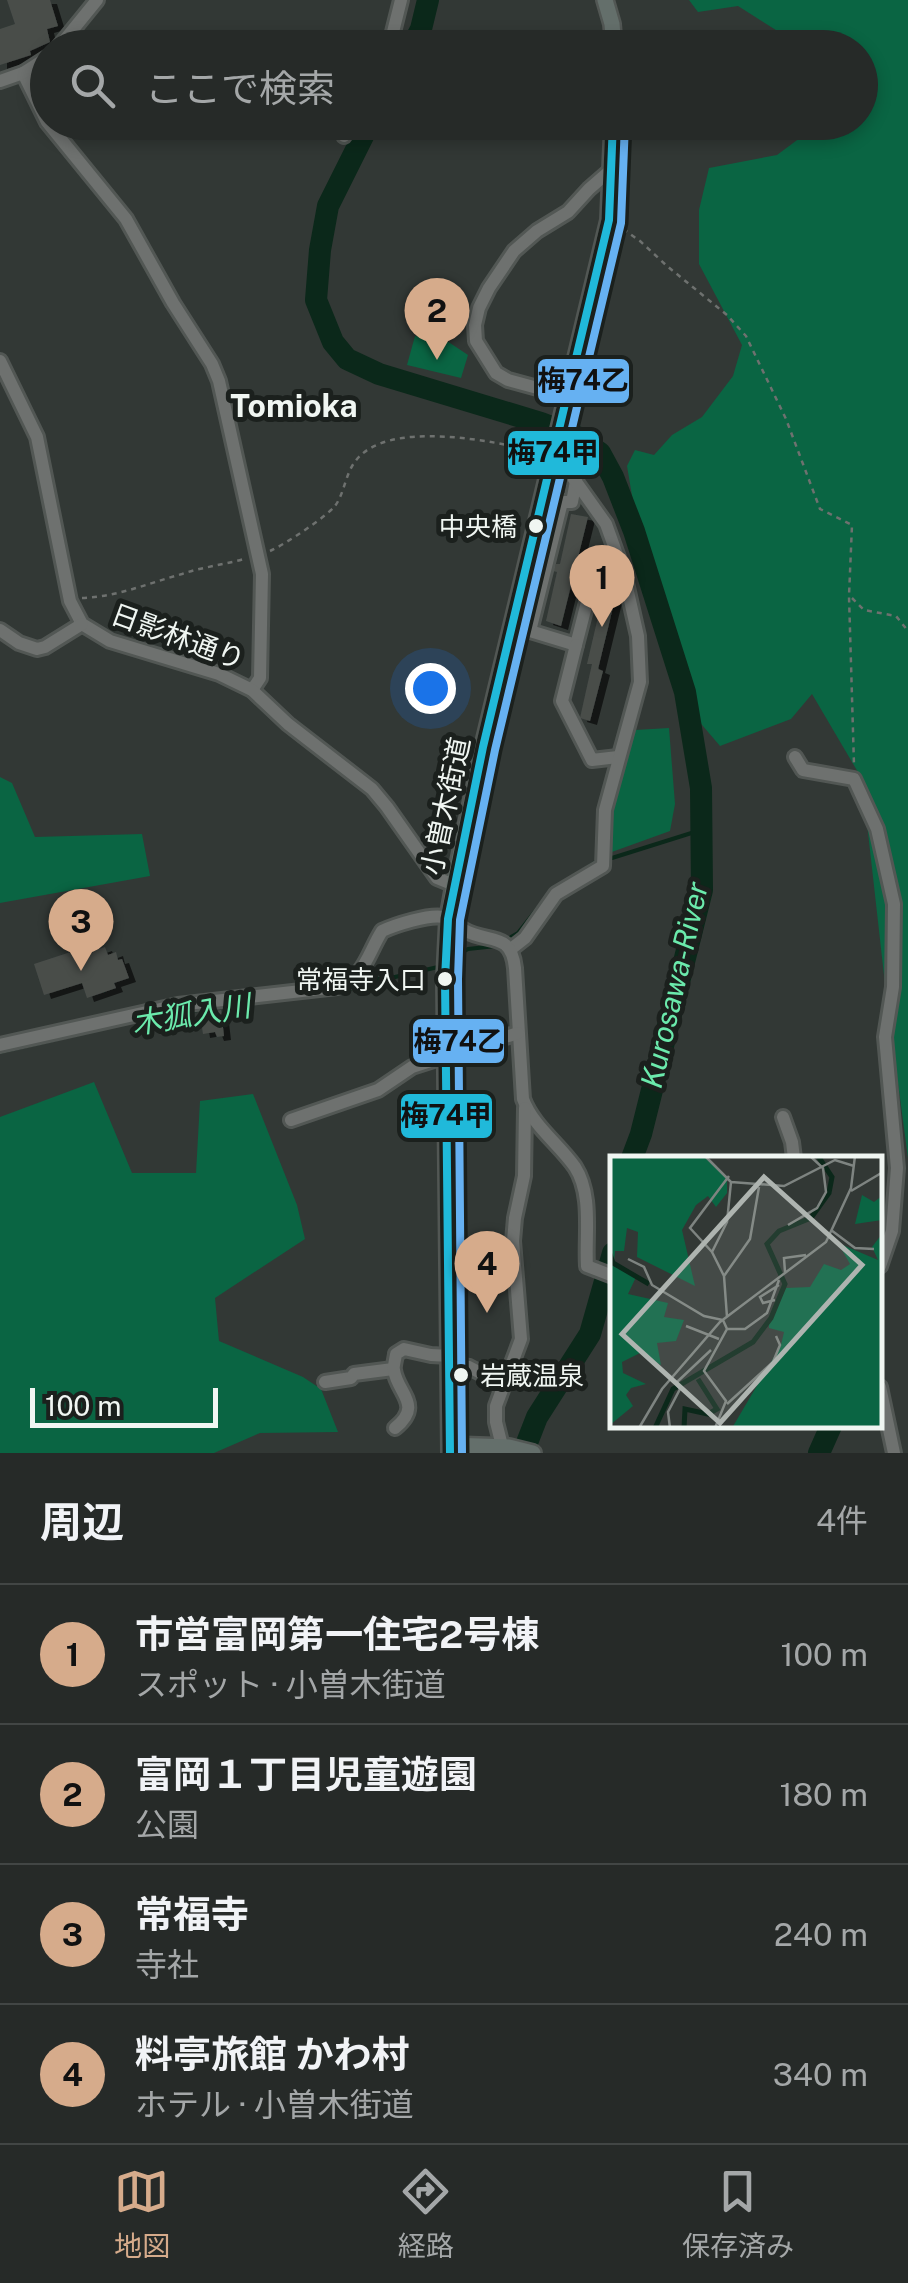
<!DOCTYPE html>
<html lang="ja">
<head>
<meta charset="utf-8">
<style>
  body { margin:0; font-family:"Public Sans","Noto Sans JP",sans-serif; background:#2e3230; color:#f1f3f6 }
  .scale { position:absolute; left:30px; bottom:25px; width:188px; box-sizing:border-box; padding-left:10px; border:5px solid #f0f6f2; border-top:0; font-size:28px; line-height:35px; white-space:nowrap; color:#f0f6f2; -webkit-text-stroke:8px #1b201d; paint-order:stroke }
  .you { position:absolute; left:430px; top:688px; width:35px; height:35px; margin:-25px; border:8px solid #fff; border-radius:50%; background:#1a73e8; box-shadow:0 0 0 15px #1a73e833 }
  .badge { display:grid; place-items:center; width:65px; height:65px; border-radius:50%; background:#d6ab8b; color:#111; font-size:32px; font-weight:700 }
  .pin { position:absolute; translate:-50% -82px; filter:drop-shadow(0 2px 5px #0008) }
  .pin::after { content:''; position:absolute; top:52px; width:35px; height:30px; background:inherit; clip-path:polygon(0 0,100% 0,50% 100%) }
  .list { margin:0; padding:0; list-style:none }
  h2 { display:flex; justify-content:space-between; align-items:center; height:130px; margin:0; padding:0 40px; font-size:42px }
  h2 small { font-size:32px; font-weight:400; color:#a4a7a8 }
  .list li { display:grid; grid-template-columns:65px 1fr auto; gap:30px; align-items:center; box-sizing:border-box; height:140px; padding:0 40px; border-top:2px solid #424645 }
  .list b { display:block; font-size:38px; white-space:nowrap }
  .list p { margin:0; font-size:32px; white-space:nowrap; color:#a4a7a8 }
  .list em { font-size:32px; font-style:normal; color:#a4a7a8 }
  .icon { flex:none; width:55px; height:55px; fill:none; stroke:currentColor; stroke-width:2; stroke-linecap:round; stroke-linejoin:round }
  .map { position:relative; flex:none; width:908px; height:1453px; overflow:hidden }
  .search { position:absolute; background:#262a28; box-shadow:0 5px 15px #0003; left:30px; right:30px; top:30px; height:110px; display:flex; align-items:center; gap:25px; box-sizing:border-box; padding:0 35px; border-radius:55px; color:#a4a7a8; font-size:38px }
  .sheet { height:690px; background:#262a28 }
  nav { display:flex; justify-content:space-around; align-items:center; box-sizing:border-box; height:140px; border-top:2px solid #424645; background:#262a28; font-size:28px; color:#a4a7a8 }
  nav a { display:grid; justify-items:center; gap:5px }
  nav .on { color:#d6ab8b }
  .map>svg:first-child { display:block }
</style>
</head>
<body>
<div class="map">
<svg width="908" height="1453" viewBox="0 0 908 1453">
  <defs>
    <filter id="shadow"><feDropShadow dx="7" dy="4" stdDeviation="0" flood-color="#0009"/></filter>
  </defs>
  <rect width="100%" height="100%" fill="#323835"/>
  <g fill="#0a6543">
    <polygon points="689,0 908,0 908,1158 886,993 862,779 812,694 791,719 720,746 691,712 637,525 627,466 635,450 654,455 672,435 702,417 733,376 742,345 699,264 699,210 709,168 777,155 820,123 860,122 860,48 838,47 787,37 738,6 698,12"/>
    <polygon points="415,336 447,341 468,355 461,378 407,365"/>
    <polygon points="669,728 675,804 670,831 609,853 609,821 635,730"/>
    <polygon points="0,777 12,783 35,837 142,834 150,876 0,903"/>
    <polygon points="94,1082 132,1173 196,1173 200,1101 253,1094 297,1205 305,1239 215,1298 219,1341 303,1377 321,1389 338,1432 260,1433 214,1453 0,1453 0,1117"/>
  </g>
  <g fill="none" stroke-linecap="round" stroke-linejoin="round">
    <g stroke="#0b281a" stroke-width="4">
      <polyline points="612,858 701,830"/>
      <polyline points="579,873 596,862"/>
      <polyline points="511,937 518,933 541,904"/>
      <polyline points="459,954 468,949 496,946"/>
      <polyline points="339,993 346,992 368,976 382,980 438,967"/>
      <polyline points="0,1052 138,1020 215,1007"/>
    </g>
    <g stroke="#0b281a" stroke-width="22">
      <polyline points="411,48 421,29 428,0"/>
      <polyline points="370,122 328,206 320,250 316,300 333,342 347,359 379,374 541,423 577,437 600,453 613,477 634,531 685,692 701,788 702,890 641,1134 632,1158"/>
      <polyline points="523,1453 537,1417 590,1334 613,1253"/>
      <polyline points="819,1453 831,1426"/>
    </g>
  </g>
  <g fill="#494d4a" filter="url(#shadow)">
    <polygon points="7,0 50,0 58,26 47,29 50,42 30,51 31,55 0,65 0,29 15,24"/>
    <polygon points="571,514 588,517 561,626 546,621 557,572 553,571 556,564 560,564"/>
    <polygon points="605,587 617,591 598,669 603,671 590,721 580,718 592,664 587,664"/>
    <polygon points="89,946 91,952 105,947 108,955 116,952 118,960 122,959 129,978 114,983 116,988 87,998 82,983 44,995 34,964"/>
    <polygon points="221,1010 224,1036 217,1037 215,1032 203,1034 200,1014"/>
  </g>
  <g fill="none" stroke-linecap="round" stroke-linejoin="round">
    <defs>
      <g id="minor">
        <polyline points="58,48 97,0"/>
        <polyline points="389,48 401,0"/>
        <polyline points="23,73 47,122 126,219 173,303 212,364 219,381 262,574 260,678 252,690"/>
        <polyline points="0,81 23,73 48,57"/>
        <polyline points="344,136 351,122"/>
        <polyline points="0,361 37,437 70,601 82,624 110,641 219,674 252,690 288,724 372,789 387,807 437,878 454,885"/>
        <polyline points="567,396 508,380 496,373 476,341 475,325 479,308 489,288 514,251 537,231 568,212 589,189 612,169"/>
        <polyline points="576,481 572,502 562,502 530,631 576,645 594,575 610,579 624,574"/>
        <polyline points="0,630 19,643 37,649 45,647 82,624"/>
        <polyline points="576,645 562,701 592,760 618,757"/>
        <polyline points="795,757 803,770 854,779 877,829 894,904 893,987 885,1037 897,1168 892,1231 880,1266"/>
        <polyline points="511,949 525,938 556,894 603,866 605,810 640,682 638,636 624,574 606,524 564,465 553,456"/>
        <path d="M0,1045L178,1005L337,987C365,977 367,955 382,931C395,925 429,914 443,917C452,919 457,926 464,930C489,944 511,931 515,968L523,1099C533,1126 558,1143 575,1167C593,1195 585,1235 587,1266L613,1276"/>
        <polyline points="783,1117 792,1142 794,1158"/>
        <polyline points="291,1120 378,1090 412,1067 518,1033"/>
        <polyline points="450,1364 469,1367 502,1384"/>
        <polyline points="325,1382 351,1378 354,1374 393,1369"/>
        <polyline points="880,1387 894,1453"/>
        <path d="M395,1428C424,1405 397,1393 394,1370C393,1367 396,1356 396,1354L404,1349L431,1355L450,1356"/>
        <polyline points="502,1446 496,1422 496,1406 521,1339 513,1241 515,1218 524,1176 525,1108"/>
      </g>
      <g id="major">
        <polyline points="605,0 612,24 614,48"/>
        <polyline points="450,1445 509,1447 533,1453"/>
        <polyline points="450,1453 445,979 448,919 454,885 483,747 609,220 613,122"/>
      </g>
    </defs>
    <use href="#minor" stroke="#525754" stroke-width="18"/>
    <use href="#major" stroke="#525754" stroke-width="20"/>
    <g stroke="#6e716f" stroke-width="2.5" stroke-dasharray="5 5" stroke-linecap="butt">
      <polyline points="623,229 640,241 667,266 727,315 746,336 786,419 820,509 852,525 849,596 854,765"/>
      <path d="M270,551C284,545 326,517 335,506C344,494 345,476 354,463C385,417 495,442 541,452"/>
      <path d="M82,598C117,597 149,583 182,574C202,567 223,565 244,559"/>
      <polyline points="852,598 864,610 896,616 908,631"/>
    </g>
    <use href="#minor" stroke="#6e716f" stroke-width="12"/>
    <use href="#major" stroke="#646f6b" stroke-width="15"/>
    <defs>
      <polyline id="bus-1" points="450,1453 445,979 448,919 483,747 609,220 613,122"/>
      <polyline id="bus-2" points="462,1453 458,979 460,920 495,750 621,223 625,123"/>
    </defs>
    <use href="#bus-1" stroke="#1b201d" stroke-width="15"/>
    <use href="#bus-2" stroke="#1b201d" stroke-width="15"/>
    <use href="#bus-1" stroke="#20b9da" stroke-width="8"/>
    <use href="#bus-2" stroke="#66b1f2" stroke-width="8"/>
  </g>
  <g fill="#f0f6f2" stroke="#1b201d" stroke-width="4">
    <circle cx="536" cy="526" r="9"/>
    <circle cx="445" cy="979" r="9"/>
    <circle cx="461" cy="1375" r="9"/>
  </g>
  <g text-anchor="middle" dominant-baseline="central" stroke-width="10" stroke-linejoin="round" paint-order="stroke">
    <g font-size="26" fill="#f0f6f2" stroke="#1b201d" text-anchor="end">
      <text x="517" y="526">中央橋</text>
      <text x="426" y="979">常福寺入口</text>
      <text x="480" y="1375" text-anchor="start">岩蔵温泉</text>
    </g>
    <g font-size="28" fill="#f0f6f2" stroke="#1b201d">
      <text transform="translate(178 636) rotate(20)">日影林通り</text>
      <text transform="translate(445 806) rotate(-78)">小曽木街道</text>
    </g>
    <g font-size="30" font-style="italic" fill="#6beaac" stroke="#1b201d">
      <text transform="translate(674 985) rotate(-77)">Kurosawa-River</text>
      <text transform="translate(191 1014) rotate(-9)">木狐入川</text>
    </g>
    <g font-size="32" font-weight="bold" fill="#f0f6f2" stroke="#1b201d">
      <text x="294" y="405">Tomioka</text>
    </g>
  </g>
  <g transform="translate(610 1156)">
    <rect width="272" height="272" fill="#323835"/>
    <path d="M0,0H93L117,21V37L106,51L98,40L86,49L72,74L85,130L27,101L28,76L17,72L14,95H5L4,106L27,119L18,138L58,147L54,161L74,164L66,185L47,187L51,209L30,197L12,206L13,217L36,228L21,232L16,239L23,250L0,269ZM252,39L264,46L272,40V64L245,68ZM272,78V272H122L171,189L174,176L159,172V165L176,132L200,131L214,108L231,114L240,108L228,87L268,104L262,91Z" fill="#0a6543"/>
    <path fill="none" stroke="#0b281a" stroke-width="5" d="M0,98L3,107L39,128M45,272L63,233L143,186L161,162L175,128L157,88L169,75L201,62L219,37L222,21L208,0M74,272L75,253L98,258L107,253L88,223"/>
    <path fill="none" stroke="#7e8481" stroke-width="2.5" d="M95,0L121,26L117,66L102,96L114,120L117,161M121,26L174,30L225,4L244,10M241,35L273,16M178,69L207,52L216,36L213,12L200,0M221,74L245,92L264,93M102,96L80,72L119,20M18,103L34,111L42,129L94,160L113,164L117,173L94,215L116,245L105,272M175,116L174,102L196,99M114,120L140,83L149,31M165,144L153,147L150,141L169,129M76,170L109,183M117,173H135L157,157L169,124M67,226L101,194M117,248L163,206L170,189L166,180M29,272L52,233L110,166L216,86L241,32L245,0M60,272L58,256L70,233L61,221"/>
    <path fill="#aeb4b0" fill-opacity="0.15" stroke="#aeb4b0" stroke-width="5" d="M154,21L252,109L110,267L12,178Z"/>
    <rect width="272" height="272" fill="none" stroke="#f0f6f2" stroke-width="5"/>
  </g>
  <g stroke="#1b201d" stroke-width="4">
    <rect x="536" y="357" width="95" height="48" rx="10" fill="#66b1f2"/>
    <rect x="506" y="429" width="95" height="48" rx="10" fill="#20b9da"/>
    <rect x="411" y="1017" width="95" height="48" rx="10" fill="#66b1f2"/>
    <rect x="399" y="1092" width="95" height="48" rx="10" fill="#20b9da"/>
  </g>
  <g font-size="28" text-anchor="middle" font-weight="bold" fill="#111">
    <text x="583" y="390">梅74乙</text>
    <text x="553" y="462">梅74甲</text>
    <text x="459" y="1051">梅74乙</text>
    <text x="446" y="1125">梅74甲</text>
  </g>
</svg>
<div class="scale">100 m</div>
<div class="you"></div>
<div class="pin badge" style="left:602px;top:627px">1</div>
<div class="pin badge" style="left:437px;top:360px">2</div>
<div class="pin badge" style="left:81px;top:971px">3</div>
<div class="pin badge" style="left:487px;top:1313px">4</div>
<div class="search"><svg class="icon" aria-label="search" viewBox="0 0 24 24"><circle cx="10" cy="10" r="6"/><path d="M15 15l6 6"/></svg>ここで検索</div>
</div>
<section class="sheet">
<h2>周辺<small>4件</small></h2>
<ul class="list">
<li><span class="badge">1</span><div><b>市営富岡第一住宅2号棟</b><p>スポット · 小曽木街道</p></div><em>100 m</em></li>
<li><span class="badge">2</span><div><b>富岡１丁目児童遊園</b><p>公園</p></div><em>180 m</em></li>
<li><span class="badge">3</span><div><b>常福寺</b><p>寺社</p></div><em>240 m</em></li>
<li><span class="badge">4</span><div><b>料亭旅館 かわ村</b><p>ホテル · 小曽木街道</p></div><em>340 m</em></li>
</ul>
</section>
<nav>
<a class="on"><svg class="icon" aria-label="map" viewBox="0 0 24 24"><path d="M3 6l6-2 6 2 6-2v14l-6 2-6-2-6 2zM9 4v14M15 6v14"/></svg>地図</a>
<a><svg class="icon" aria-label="directions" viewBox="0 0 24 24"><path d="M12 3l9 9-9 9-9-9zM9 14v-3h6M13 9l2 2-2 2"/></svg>経路</a>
<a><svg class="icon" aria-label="saved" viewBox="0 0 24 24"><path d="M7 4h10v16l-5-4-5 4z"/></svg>保存済み</a>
</nav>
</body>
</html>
